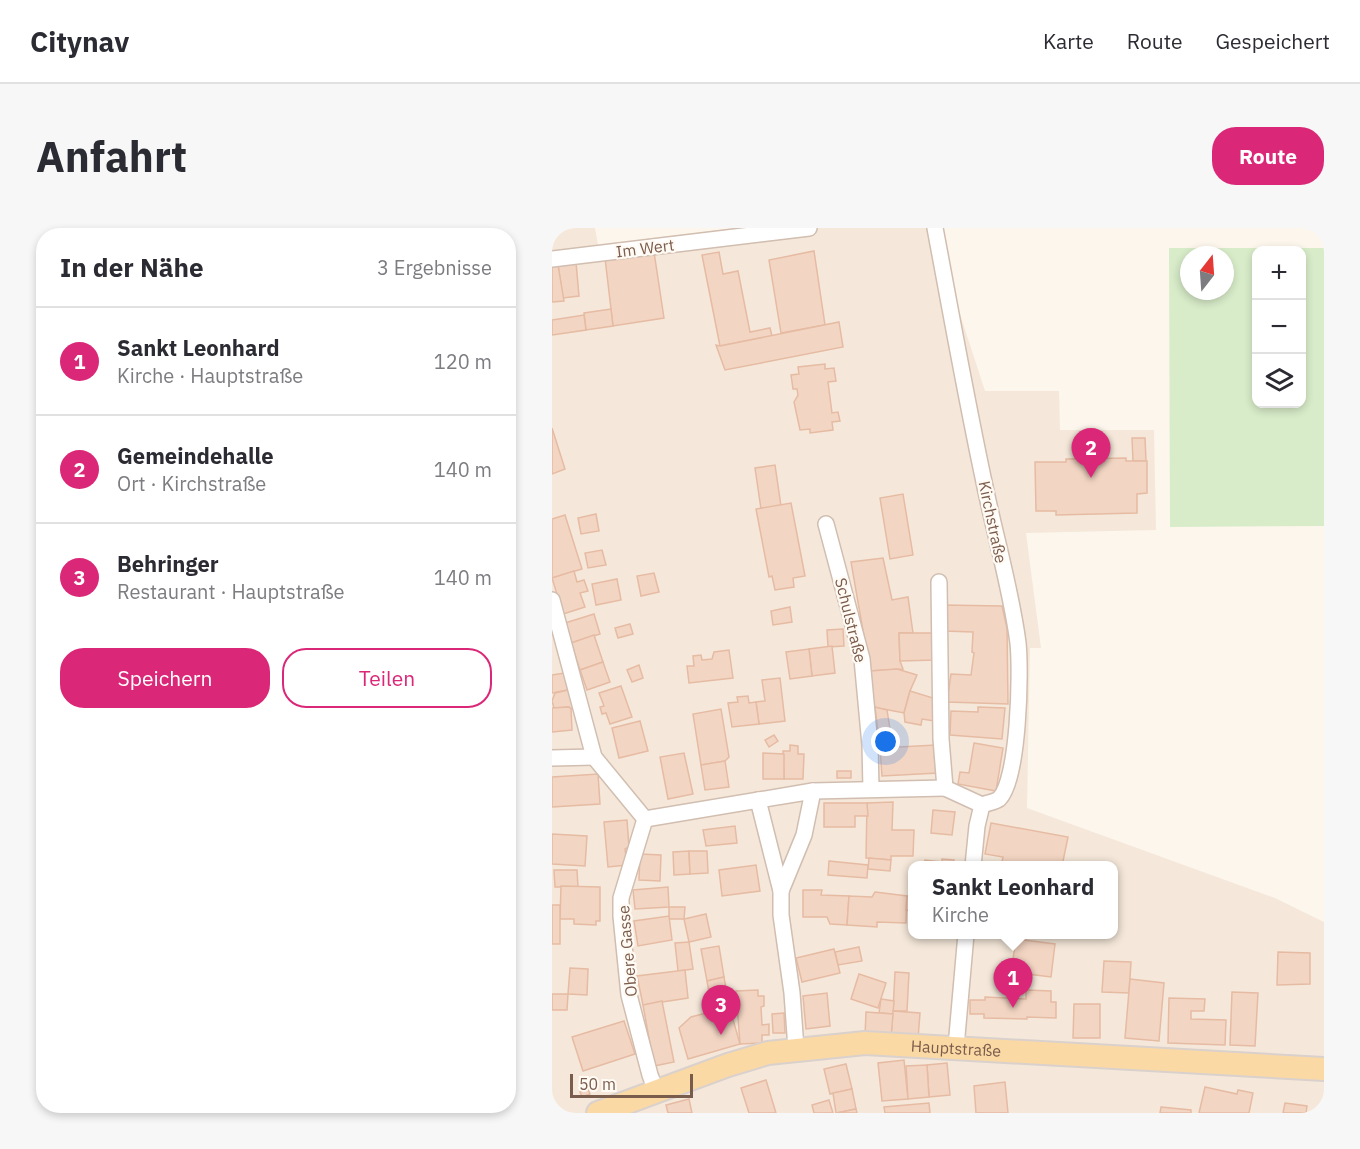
<!DOCTYPE html>
<html lang="de">
<head>
<meta charset="utf-8">
<style>
  body { margin:0; font-family:"IBM Plex Sans",sans-serif; background:#f7f7f7; color:#2b2b33 }
  .controls { position:absolute; right:18px; top:18px; display:grid; overflow:hidden; border-radius:12px; box-shadow:0 3px 9px #0003 }
  .controls button { width:54px; height:54px; display:grid; place-items:center; padding:0; border:0; border-bottom:2px solid #e1e1e2; background:#fff; color:#2b2b33; font:30px sans-serif }
  .compass { position:absolute; left:628px; top:18px; width:54px; height:54px; border-radius:50%; background:#fff; box-shadow:0 3px 9px #0003; rotate:17deg }
  .scale { position:absolute; left:18px; bottom:15px; width:123px; box-sizing:border-box; padding-left:6px; border:3px solid #7a5c4d; border-top:0; font-size:16px; line-height:21px; white-space:nowrap; color:#7a5c4d; -webkit-text-stroke:4px #fffaf3; paint-order:stroke }
  .you { position:absolute; left:334px; top:514px; width:21px; height:21px; margin:-15px; border:4px solid #fff; border-radius:50%; background:#1a73e8; box-shadow:0 0 0 9px #1a73e833 }
  .badge { display:grid; place-items:center; width:39px; height:39px; border-radius:50%; background:#db2777; color:#fff; font-size:20px; font-weight:700 }
  .pin { position:absolute; translate:-50% -50px; filter:drop-shadow(0 2px 3px #0008) }
  .pin::after { content:''; position:absolute; top:32px; width:21px; height:18px; background:inherit; clip-path:polygon(0 0,100% 0,50% 100%) }
  .popup { position:absolute; left:356px; top:633px; width:210px; height:78px; box-sizing:border-box; display:grid; place-content:center; border-radius:12px; background:#fff; filter:drop-shadow(0 2px 4px #0005); font-size:20px; white-space:nowrap; color:#7c7c81 }
  .popup b { font-size:22px; color:#2b2b33 }
  .popup::after { content:''; position:absolute; left:50%; top:100%; margin-left:-12px; border:12px solid transparent; border-top-color:#fff }
  .list { margin:0; padding:0; list-style:none }
  h2 { display:flex; justify-content:space-between; align-items:center; height:78px; margin:0; padding:0 24px; font-size:26px }
  h2 small { font-size:20px; font-weight:400; color:#7c7c81 }
  .list li { display:grid; grid-template-columns:39px 1fr auto; gap:18px; align-items:center; box-sizing:border-box; height:108px; padding:0 24px; border-top:2px solid #e1e1e2 }
  .list b { display:block; font-size:22px; white-space:nowrap }
  .list p { margin:0; font-size:20px; white-space:nowrap; color:#7c7c81 }
  .list em { font-size:20px; font-style:normal; color:#7c7c81 }
  .actions { display:flex; gap:12px; padding:18px 24px }
  .actions a { flex:1; padding:14px 0; border:2px solid #db2777; border-radius:24px; text-align:center; font-size:21px; color:#db2777 }
  .actions .main { background:#db2777; color:#fff }
  .icon { flex:none; width:33px; height:33px; fill:none; stroke:currentColor; stroke-width:2; stroke-linecap:round; stroke-linejoin:round }
  .map { position:relative; flex:none; width:772px; height:885px; overflow:hidden; border-radius:24px }
  header { display:flex; align-items:center; gap:36px; box-sizing:border-box; height:84px; padding:0 30px; background:#fff; border-bottom:2px solid #e1e1e2 }
  header strong { font-size:28px }
  nav { display:flex; gap:33px; margin-inline-start:auto; font-size:21px }
  .intro { display:flex; align-items:center; justify-content:space-between; box-sizing:border-box; height:144px; padding:0 36px }
  h1 { margin:0; font-size:42px }
  .button { padding:15px 27px; border-radius:24px; background:#db2777; color:#fff; font-size:21px; font-weight:700 }
  main { display:flex; gap:36px; padding:0 36px }
  aside { flex:1; background:#fff; border-radius:24px; box-shadow:0 3px 9px #0003 }
  .map>svg:first-child { display:block }
</style>
</head>
<body>
<header>
<strong>Citynav</strong>
<nav><a>Karte</a><a>Route</a><a>Gespeichert</a></nav>
</header>
<div class="intro"><h1>Anfahrt</h1><a class="button">Route</a></div>
<main>
<aside>
<h2>In der Nähe<small>3 Ergebnisse</small></h2>
<ul class="list">
<li><span class="badge">1</span><div><b>Sankt Leonhard</b><p>Kirche · Hauptstraße</p></div><em>120 m</em></li>
<li><span class="badge">2</span><div><b>Gemeindehalle</b><p>Ort · Kirchstraße</p></div><em>140 m</em></li>
<li><span class="badge">3</span><div><b>Behringer</b><p>Restaurant · Hauptstraße</p></div><em>140 m</em></li>
</ul>
<div class="actions"><a class="main">Speichern</a><a>Teilen</a></div>
</aside>
<div class="map">
<svg width="772" height="885" viewBox="0 0 772 885">
  <rect width="100%" height="100%" fill="#fdf6ec"/>
  <path fill="#f5e8da" fill-rule="evenodd" d="M0,0H43L46,17L184,0H380L433,163H507L508,202H602L604,302L474,305L489,420H478L475,580L723,670L772,694V885H0ZM360,638H562V706H360Z"/>
  <path fill="#d8ecc9" fill-rule="evenodd" d="M617,20H772V298L618,299ZM704,22H750V176H704ZM637,27H673V63H637Z"/>
  <g fill="#f3d5c3" stroke="#e6bba3" stroke-width="1.5">
    <polygon points="262,23 273,97 229,105 217,32"/>
    <polygon points="102,24 112,90 61,98 53,30"/>
    <polygon points="167,24 171,46 186,43 198,104 218,100 220,108 168,118 150,27"/>
    <polygon points="24,34 27,68 11,70 6,37"/>
    <polygon points="6,37 12,73 0,74 0,38"/>
    <polygon points="59,81 61,98 34,102 32,85"/>
    <polygon points="32,87 34,102 0,107 0,92"/>
    <polygon points="287,94 291,119 173,142 164,117 168,118"/>
    <polygon points="273,136 273,141 282,140 284,153 276,154 280,185 286,184 288,193 280,194 281,202 258,205 258,201 248,202 242,174 246,167 245,161 241,161 239,147 247,146 246,139"/>
    <polygon points="0,200 13,241 0,246"/>
    <polygon points="580,210 593,210 594,233 581,233"/>
    <polygon points="574,230 574,233 595,233 595,265 585,266 585,285 504,287 504,283 484,283 483,234 514,234 514,231"/>
    <polygon points="223,237 229,278 209,281 203,240"/>
    <polygon points="351,266 361,327 338,331 328,270"/>
    <polygon points="239,275 253,348 241,350 242,359 223,362 220,348 217,349 204,281"/>
    <polygon points="44,286 47,303 29,306 26,290"/>
    <polygon points="13,287 30,341 0,350 0,291"/>
    <polygon points="50,322 54,337 36,340 33,325"/>
    <polygon points="331,330 340,372 356,369 361,405 347,405 348,433 351,441 318,443 299,334"/>
    <polygon points="22,343 25,354 32,352 36,363 28,365 33,379 11,386 0,350"/>
    <polygon points="102,345 107,364 89,368 85,348"/>
    <polygon points="65,351 69,372 44,377 40,356"/>
    <polygon points="392,377 450,378 455,400 456,476 395,474 399,446 419,447 422,425 420,424 421,404 392,403"/>
    <polygon points="238,379 240,394 221,397 219,383"/>
    <polygon points="42,386 48,406 19,415 13,395"/>
    <polygon points="78,396 81,406 66,410 63,400"/>
    <polygon points="291,401 292,418 276,419 275,402"/>
    <polygon points="347,405 383,405 384,432 348,433"/>
    <polygon points="42,407 51,434 28,442 19,415"/>
    <polygon points="280,418 283,445 260,448 257,421"/>
    <polygon points="257,421 260,448 238,451 234,424"/>
    <polygon points="177,422 181,450 137,455 135,438 142,438 141,428 149,427 150,432 160,431 162,424"/>
    <polygon points="51,434 58,454 35,462 28,442"/>
    <polygon points="87,437 91,450 80,454 75,442"/>
    <polygon points="345,441 365,447 358,463 352,485 321,479 318,443"/>
    <polygon points="12,445 16,462 0,465 0,447"/>
    <polygon points="228,450 233,493 207,496 204,474 213,473 210,452"/>
    <polygon points="69,458 80,489 58,496 54,485 50,486 48,479 52,478 47,465"/>
    <polygon points="16,462 22,480 19,481 17,479 2,480 0,473 3,465"/>
    <polygon points="358,463 381,470 383,493 370,491 369,497 353,494 352,485"/>
    <polygon points="196,468 197,475 204,474 207,496 180,499 176,475 186,474 185,469"/>
    <polygon points="17,479 19,481 20,502 0,504 0,480"/>
    <polygon points="323,479 335,482 341,520 328,520"/>
    <polygon points="426,479 453,480 450,511 398,507 399,483 426,484"/>
    <polygon points="169,481 177,529 173,533 149,537 141,486"/>
    <polygon points="88,493 96,523 67,530 60,500"/>
    <polygon points="222,507 226,513 217,519 213,512"/>
    <polygon points="422,515 451,520 444,563 406,556 408,544 417,545"/>
    <polygon points="238,517 246,518 246,526 252,526 251,551 232,551 231,523 238,523"/>
    <polygon points="384,517 386,545 330,548 328,520"/>
    <polygon points="132,525 141,566 116,571 108,529"/>
    <polygon points="211,525 232,526 232,551 211,551"/>
    <polygon points="173,533 177,559 153,562 149,537"/>
    <rect x="285" y="543" width="14" height="7"/>
    <polygon points="46,546 48,576 0,579 0,549"/>
    <polygon points="341,574 340,602 362,602 361,628 339,628 339,632 314,630 315,575"/>
    <polygon points="272,575 315,575 316,588 303,588 303,599 272,599"/>
    <polygon points="381,582 403,584 400,607 379,605"/>
    <polygon points="75,592 77,619 73,621 75,637 56,639 52,594"/>
    <polygon points="439,595 516,609 510,638 449,638 451,629 433,626"/>
    <polygon points="183,598 185,615 154,618 151,602"/>
    <polygon points="0,606 35,608 33,638 0,636"/>
    <polygon points="137,623 138,646 122,647 121,624"/>
    <polygon points="137,623 155,623 156,645 138,646"/>
    <polygon points="88,626 109,627 108,653 87,652"/>
    <polygon points="317,630 339,632 338,643 316,641"/>
    <polygon points="390,631 402,632 401,638 372,638 373,632 390,634"/>
    <polygon points="277,633 316,637 315,650 276,647"/>
    <polygon points="204,637 208,663 170,668 167,642"/>
    <polygon points="2,642 25,642 26,659 3,659"/>
    <polygon points="9,658 48,659 48,693 44,693 44,697 22,696 22,691 8,691"/>
    <polygon points="116,659 117,679 83,681 81,662"/>
    <polygon points="251,662 270,662 269,667 297,668 295,697 278,696 275,689 251,689"/>
    <polygon points="323,664 355,668 354,695 325,694 325,699 295,697 297,668 320,669"/>
    <polygon points="355,668 360,669 360,683 354,682"/>
    <rect x="0" y="677" width="8" height="39"/>
    <polygon points="117,679 133,679 132,691 117,691"/>
    <polygon points="154,686 159,709 137,714 132,691"/>
    <polygon points="117,688 120,712 86,718 82,693"/>
    <polygon points="464,711 503,716 499,749 459,744"/>
    <polygon points="137,714 141,741 126,743 123,715"/>
    <polygon points="167,718 172,749 155,753 149,721"/>
    <polygon points="307,719 310,733 286,737 283,724"/>
    <polygon points="282,721 288,745 250,754 244,730"/>
    <polygon points="726,724 758,725 758,756 725,757"/>
    <polygon points="552,733 579,734 577,765 550,764"/>
    <polygon points="18,740 36,741 35,767 16,766"/>
    <polygon points="133,742 136,770 91,777 85,748"/>
    <polygon points="343,744 357,745 355,783 341,783"/>
    <polygon points="307,746 334,755 326,780 299,771"/>
    <polygon points="172,749 175,766 158,770 155,753"/>
    <polygon points="578,751 612,755 607,813 573,810"/>
    <polygon points="206,762 206,768 212,768 212,778 209,779 210,797 217,796 217,807 210,807 210,815 188,816 184,763"/>
    <polygon points="474,762 499,763 499,774 504,774 504,790 475,789 475,791 432,790 432,786 418,786 418,772 433,772 433,769 474,771"/>
    <polygon points="680,764 706,765 703,818 678,817"/>
    <polygon points="275,765 278,798 254,801 251,768"/>
    <polygon points="0,766 16,766 15,782 0,782"/>
    <polygon points="175,766 180,788 160,793 155,771"/>
    <polygon points="617,770 653,771 652,783 639,783 639,791 674,792 673,817 616,815"/>
    <polygon points="329,771 342,773 341,786 327,785"/>
    <polygon points="110,773 122,834 102,838 91,777"/>
    <polygon points="522,776 548,776 548,810 521,810"/>
    <polygon points="341,783 368,785 366,811 339,809"/>
    <polygon points="158,784 160,793 180,788 188,816 136,831 127,800 139,789"/>
    <polygon points="314,784 341,786 339,810 313,808"/>
    <polygon points="232,785 233,805 221,805 220,786"/>
    <polygon points="72,793 83,826 31,843 20,809"/>
    <polygon points="352,832 356,871 330,873 326,835"/>
    <polygon points="395,835 398,867 377,869 375,837"/>
    <polygon points="294,836 300,861 278,866 272,841"/>
    <polygon points="375,837 377,869 356,871 354,838"/>
    <polygon points="214,852 224,885 197,885 189,860"/>
    <polygon points="453,854 456,885 424,885 422,858"/>
    <polygon points="653,859 685,866 686,862 701,865 697,885 647,885"/>
    <polygon points="36,861 38,866 30,869 28,864"/>
    <polygon points="300,861 304,881 284,885 281,865"/>
    <polygon points="137,871 140,885 116,885 114,877"/>
    <polygon points="277,872 281,885 262,885 260,877"/>
    <polygon points="377,875 378,885 333,885 332,879"/>
    <polygon points="733,875 755,878 754,885 731,885"/>
    <polygon points="609,879 639,882 639,885 608,885"/>
    <polygon points="304,881 305,885 285,885"/>
  </g>
  <g fill="none" stroke-linecap="round" stroke-linejoin="round">
    <defs>
      <g id="minor">
        <path d="M383,0C399,85 414,170 432,254C443,308 459,361 466,415C469,443 467,552 447,571C443,574 435,575 430,577"/>
        <polyline points="0,31 257,0"/>
        <polyline points="274,296 310,431 318,517 319,561"/>
        <polyline points="387,354 389,511 393,560 430,577 425,598 421,638"/>
        <polyline points="0,372 42,529 93,591 69,670 69,688 77,767 98,847 104,863"/>
        <polyline points="0,530 42,529"/>
        <polyline points="206,572 229,663 229,687 240,765 244,821"/>
        <polyline points="93,591 261,563 393,560"/>
        <polyline points="229,663 252,607 261,563"/>
        <polyline points="404,819 414,706"/>
      </g>
      <g id="primary">
        <path id="s1" d="M46,885L176,837L216,825L313,815L772,841"/>
      </g>
    </defs>
    <use href="#minor" stroke="#d1beb0" stroke-width="18"/>
    <use href="#primary" stroke="#dad1cd" stroke-width="26"/>
    <use href="#minor" stroke="#fff" stroke-width="15"/>
    <use href="#primary" stroke="#fbd9a5" stroke-width="22"/>
  </g>
  <g text-anchor="middle" dominant-baseline="central" stroke-width="4.5" stroke-linejoin="round" paint-order="stroke">
    <g font-size="16" fill="#7a5c4d" stroke="#fffaf3">
      <text transform="translate(93 20) rotate(-7)">Im Wert</text>
      <text transform="translate(441 294) rotate(78)">Kirchstraße</text>
      <text transform="translate(299 392) rotate(76)">Schulstraße</text>
      <text transform="translate(75 723) rotate(-95)">Obere Gasse</text>
      <text stroke="none"><textPath href="#s1" startOffset="369">Hauptstraße</textPath></text>
    </g>
  </g>
</svg>
<div class="controls">
<button>+</button>
<button>−</button>
<button><svg class="icon" aria-label="layers" viewBox="0 0 24 24"><path d="M12 4l9 5-9 5-9-5zM3 14l9 5 9-5"/></svg></button>
</div>
<svg class="compass" viewBox="-18 -18 36 36"><path d="M0-13l5 13h-10z" fill="#e53935"/><path d="M0 13l5-13h-10z" fill="#7c7c81"/></svg>
<div class="scale">50 m</div>
<div class="you"></div>
<div class="pin badge" style="left:461px;top:780px">1</div>
<div class="popup"><b>Sankt Leonhard</b>Kirche</div>
<div class="pin badge" style="left:539px;top:250px">2</div>
<div class="pin badge" style="left:169px;top:807px">3</div>
</div>
</main>
</body>
</html>
